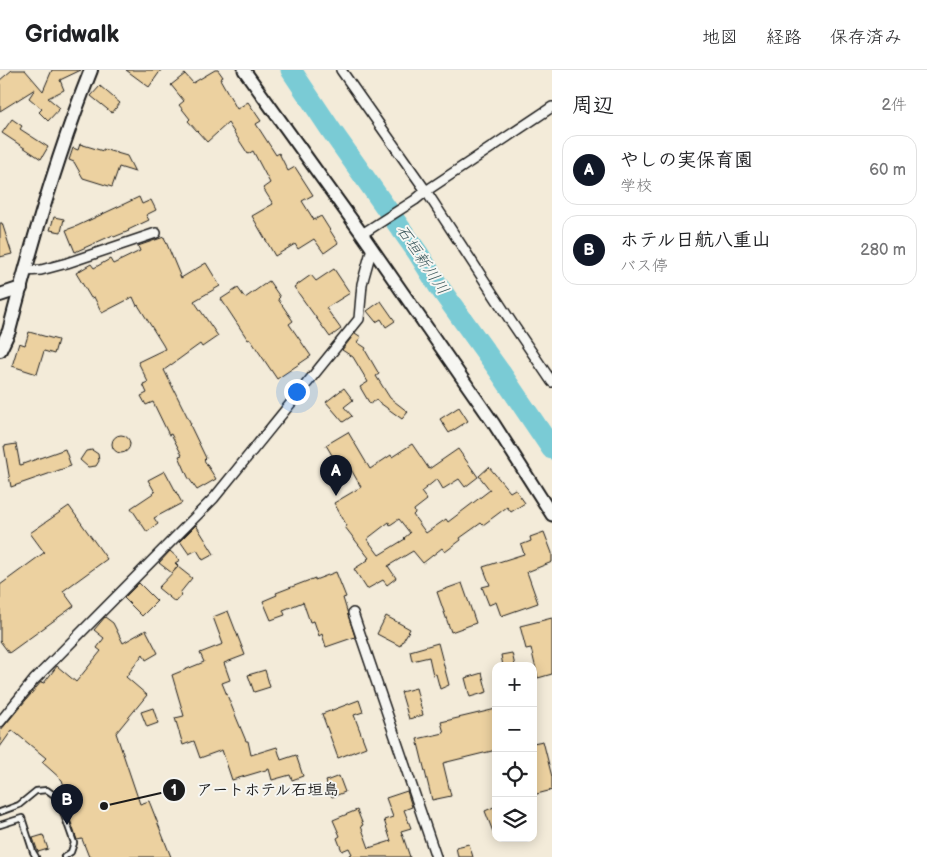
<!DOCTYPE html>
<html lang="ja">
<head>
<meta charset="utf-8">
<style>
  body { margin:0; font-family:"Balsamiq Sans","Klee One",sans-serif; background:#f6f6f6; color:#202124 }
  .controls { position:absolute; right:15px; bottom:15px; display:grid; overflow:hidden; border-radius:10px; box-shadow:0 2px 12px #0003 }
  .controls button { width:45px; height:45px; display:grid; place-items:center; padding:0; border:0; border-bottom:1px solid #e0e0e0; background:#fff; color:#202124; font:25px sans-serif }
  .you { position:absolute; left:296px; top:321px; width:18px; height:18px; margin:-12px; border:4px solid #fff; border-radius:50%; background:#1a73e8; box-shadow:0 0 0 8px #1a73e833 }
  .badge { display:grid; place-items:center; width:32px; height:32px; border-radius:50%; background:#111827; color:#fff; font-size:16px; font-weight:700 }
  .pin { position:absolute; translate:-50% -41px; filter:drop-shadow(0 1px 2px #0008) }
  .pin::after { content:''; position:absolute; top:26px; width:18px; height:15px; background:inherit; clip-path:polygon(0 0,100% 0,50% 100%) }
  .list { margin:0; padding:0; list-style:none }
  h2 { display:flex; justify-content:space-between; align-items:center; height:65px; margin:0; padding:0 20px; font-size:21px }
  h2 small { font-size:16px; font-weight:400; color:#757577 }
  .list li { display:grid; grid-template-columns:32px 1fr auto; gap:15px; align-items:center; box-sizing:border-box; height:70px; margin:0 10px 10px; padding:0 10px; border:1px solid #e0e0e0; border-radius:15px }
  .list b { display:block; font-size:19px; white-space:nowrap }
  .list p { margin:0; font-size:16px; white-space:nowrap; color:#757577 }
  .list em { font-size:16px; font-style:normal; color:#757577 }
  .icon { flex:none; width:28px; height:28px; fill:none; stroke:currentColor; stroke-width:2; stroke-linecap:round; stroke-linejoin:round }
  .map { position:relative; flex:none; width:552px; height:787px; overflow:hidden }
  header { display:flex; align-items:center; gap:30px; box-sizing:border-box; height:70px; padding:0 25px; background:#fff; border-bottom:1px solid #e0e0e0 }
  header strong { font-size:24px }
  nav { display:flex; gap:28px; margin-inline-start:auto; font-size:18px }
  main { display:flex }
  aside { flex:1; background:#fff }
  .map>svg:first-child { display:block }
</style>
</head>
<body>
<header>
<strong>Gridwalk</strong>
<nav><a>地図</a><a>経路</a><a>保存済み</a></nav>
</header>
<main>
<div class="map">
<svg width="552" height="787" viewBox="0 0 552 787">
  <rect width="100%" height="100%" fill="#f3ebd9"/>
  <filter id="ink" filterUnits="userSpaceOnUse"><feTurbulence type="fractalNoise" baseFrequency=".02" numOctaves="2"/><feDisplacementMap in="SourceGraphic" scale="10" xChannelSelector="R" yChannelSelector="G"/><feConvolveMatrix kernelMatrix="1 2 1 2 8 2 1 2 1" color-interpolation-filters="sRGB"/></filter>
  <g filter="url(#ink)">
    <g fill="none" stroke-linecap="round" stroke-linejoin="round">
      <polyline stroke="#7acbd5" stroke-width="21" points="291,0 331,60 418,183 439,217 500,302 552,379"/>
    </g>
    <g fill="#ecd1a0" stroke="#1c1c1c" fill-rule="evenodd">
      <polygon points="12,0 25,0 43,21 52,0 81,0 60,10 64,20 48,28 60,38 48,51 39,42 42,39 29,28 35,19 0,41 0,10"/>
      <polygon points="126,0 161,0 149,17"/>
      <polygon points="215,0 218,0 223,7 220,9 237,39 248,32 261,51 256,54 276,85 279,83 288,101 295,97 313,125 302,131 314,150 321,146 338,173 324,183 314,169 298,179 295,174 275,186 252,146 273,134 263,118 270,113 253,81 248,84 228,53 207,72 188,51 190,49 179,35 184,31 171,15 185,4 193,13"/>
      <polygon points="100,16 120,33 112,43 91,26"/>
      <polygon points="12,49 22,56 20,59 48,77 41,89 2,63"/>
      <polygon points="80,74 103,81 103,79 127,86 135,102 119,97 112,117 83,108 74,92 69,90 73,78 78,80"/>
      <polygon points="139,127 142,134 151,130 156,140 146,145 149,150 128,160 129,161 114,167 113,165 75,182 66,160 77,156"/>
      <polygon points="54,147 64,149 61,162 50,160"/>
      <polygon points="0,153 2,153 12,184 0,187"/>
      <polygon points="164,167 181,208 206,193 220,216 194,231 218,266 202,277 200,274 164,300 191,354 190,355 206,388 204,390 216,409 197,420 188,407 179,386 182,385 171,364 169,365 153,332 146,335 141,326 147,323 143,314 148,312 138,292 165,279 163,275 138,235 137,236 133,227 102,243 94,227 91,228 76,203 91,194 94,198 110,189 113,194 140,181 138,176"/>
      <polygon points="334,199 350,223 326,238 341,259 330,267 294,217 311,205 316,211"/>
      <polygon points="269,211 280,227 278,229 293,251 289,254 311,286 277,309 250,269 248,270 221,229 238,218 245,228"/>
      <polygon points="381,231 395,251 386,257 381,249 376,252 367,241"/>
      <polygon points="29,262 58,270 54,284 44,281 37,304 12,296 19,273 25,275"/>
      <polygon points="355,263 361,267 357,272 366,278 365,280 379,304 376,306 390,328 408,342 402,349 376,330 370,334 360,317 368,312 353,287 342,280"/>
      <polygon points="344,318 353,330 344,337 352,346 343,352 326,332"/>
      <polygon points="459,337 468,351 449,363 440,349"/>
      <path d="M348,362L370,399L391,385L392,387L412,374L429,399L458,379L478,407L465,417L459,409L443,419L437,409L421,422L427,430L414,440L415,443L413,445L426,463L446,449L448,452L490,420L479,406L489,397L510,422L515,419L525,433L511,442L507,437L483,455L481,453L460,468L461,470L445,482L442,478L423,493L413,481L388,496L396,508L387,515L383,510L367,519L354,499L368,490L367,489L369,488L345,457L347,456L334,433L361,417L344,387L336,392L326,375ZM399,449L410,463L404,468L405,469L379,485L367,469L389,452L390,455Z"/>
      <circle cx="121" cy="374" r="9"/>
      <polygon points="16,374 20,395 65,379 71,396 11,417 4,376"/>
      <polygon points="92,380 98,384 99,391 96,396 88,397 80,390 86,381"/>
      <polygon points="165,401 182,433 154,448 158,454 147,462 131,438 155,422 148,410"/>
      <polygon points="69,436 107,489 63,521 74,536 9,583 0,571 0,515 45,482 44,482 30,463"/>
      <polygon points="196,455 214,484 203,490 197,480 189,484 180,471"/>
      <polygon points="544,462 552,483 552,492 527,502 538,533 501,546 496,532 489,535 482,517 490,515 483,497 524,484 521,475 531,471 530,467"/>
      <polygon points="170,481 180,490 175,493 178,496 172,503 159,493"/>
      <polygon points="178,497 192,508 180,523 182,524 175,532 158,518"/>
      <polygon points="336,502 346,527 343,528 355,567 326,577 322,564 319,566 314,551 310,552 303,532 283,540 285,545 271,550 263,531 277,525 276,523 315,508 315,510"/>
      <polygon points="139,513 157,531 142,546 124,528"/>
      <polygon points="462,513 476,553 451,562 437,522"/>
      <polygon points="228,541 245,585 224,593 230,610 222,613 246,671 248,671 251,685 277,677 281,690 296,685 303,706 292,710 290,705 272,710 269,699 232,710 222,680 200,688 194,671 183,675 175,648 184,646 172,605 204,592 200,583 223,574 213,547"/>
      <polygon points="386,546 410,559 400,576 377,564"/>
      <polygon points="105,547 113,553 123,573 146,560 158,583 146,590 143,584 126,607 147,625 116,663 140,734 149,731 171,787 89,787 82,769 77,770 63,729 68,728 62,710 42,692 46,688 12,660 0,677 0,661 41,612 44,613 57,596 76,612 101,581 97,578 104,568 94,560"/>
      <polygon points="552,548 552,604 538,608 531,578 526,579 520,556"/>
      <polygon points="438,573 449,615 440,619 436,604 433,605 429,587 412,591 410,581"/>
      <polygon points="512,583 515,596 503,596 501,585"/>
      <polygon points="265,600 270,617 254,622 248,605"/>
      <polygon points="482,603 487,622 470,627 465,608"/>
      <polygon points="416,618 423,645 409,649 401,622"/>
      <polygon points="359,630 363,642 354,645 366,677 338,688 322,644"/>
      <polygon points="153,638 158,653 147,657 141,642"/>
      <polygon points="496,639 496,680 443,693 451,726 432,730 417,669 444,663 441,652"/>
      <polygon points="543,671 552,707 552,720 533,725 533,673"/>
      <polygon points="339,706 345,722 332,727 326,711"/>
      <polygon points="407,721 412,737 404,740 411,758 401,761 410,787 349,787 348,786 352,784 349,778 342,781 337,768 340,766 333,750 357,740 363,755 361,756 369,778 391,771 384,750 393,747 386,728"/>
      <polygon points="496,736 496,766 495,767 485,741"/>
      <polygon points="43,765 48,779 38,782 33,768"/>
      <polygon points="469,774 473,787 458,787 456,777"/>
    </g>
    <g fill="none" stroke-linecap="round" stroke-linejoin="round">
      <defs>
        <g id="service">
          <polyline points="0,742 19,735 36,721 47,720 58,728 74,773 71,782 64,787"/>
          <polyline points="0,755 22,748 33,782 36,787"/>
        </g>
        <g id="minor">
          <polyline points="341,0 426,121 512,253 552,312"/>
          <polyline points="362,164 415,130 426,121 552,37"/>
          <polyline points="25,201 41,200 67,193 156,163"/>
          <polyline points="353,543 436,787"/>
          <polyline points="0,652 34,610 214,428 359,249 362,214 372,178"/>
        </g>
        <polyline id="tertiary" points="244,0 362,164 494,354 552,445"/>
        <g id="secondary">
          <polyline points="0,225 21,218"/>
          <path d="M0,280L9,261C32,172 57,85 91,0"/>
        </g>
      </defs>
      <use href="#service" stroke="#1c1c1c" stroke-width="8"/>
      <use href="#minor" stroke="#1c1c1c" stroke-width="12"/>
      <use href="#tertiary" stroke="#1c1c1c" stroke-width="15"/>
      <use href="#secondary" stroke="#1c1c1c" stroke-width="16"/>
      <use href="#service" stroke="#f6f6f2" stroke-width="4.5"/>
      <use href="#minor" stroke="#f6f6f2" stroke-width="9"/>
      <use href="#tertiary" stroke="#f6f6f2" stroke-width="11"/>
      <use href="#secondary" stroke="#f6f6f2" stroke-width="12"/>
    </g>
  </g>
  <g text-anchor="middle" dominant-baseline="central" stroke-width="4" stroke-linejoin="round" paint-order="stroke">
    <g font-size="16" font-style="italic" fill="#3d595d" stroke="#f6f6f2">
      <text transform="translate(422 190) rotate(56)">石垣新川川</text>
    </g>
  </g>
  <path fill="none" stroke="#1c1c1c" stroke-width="2" d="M104 736L174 720"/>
  <g fill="#1c1c1c" stroke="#f6f6f2" stroke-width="2">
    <circle cx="104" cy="736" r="5"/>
    <circle cx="174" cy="720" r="12"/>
  </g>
  <g font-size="15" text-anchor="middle" font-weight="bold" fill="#fff">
    <text x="174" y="725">1</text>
  </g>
  <g font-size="16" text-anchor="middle" font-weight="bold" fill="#1c1c1c" stroke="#f6f6f2" stroke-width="4" stroke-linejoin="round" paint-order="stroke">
    <text x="268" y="725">アートホテル石垣島</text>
  </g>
</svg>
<div class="controls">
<button>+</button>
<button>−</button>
<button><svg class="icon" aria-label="locate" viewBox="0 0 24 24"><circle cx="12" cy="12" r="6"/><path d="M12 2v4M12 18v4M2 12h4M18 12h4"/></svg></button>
<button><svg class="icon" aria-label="layers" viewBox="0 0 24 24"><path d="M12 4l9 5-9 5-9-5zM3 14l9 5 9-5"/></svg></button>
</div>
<div class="you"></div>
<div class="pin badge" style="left:336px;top:426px">A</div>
<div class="pin badge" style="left:67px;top:755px">B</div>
</div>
<aside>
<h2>周辺<small>2件</small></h2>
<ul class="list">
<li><span class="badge">A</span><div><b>やしの実保育園</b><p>学校</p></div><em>60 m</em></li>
<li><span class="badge">B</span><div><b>ホテル日航八重山</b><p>バス停</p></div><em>280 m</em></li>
</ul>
</aside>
</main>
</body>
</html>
